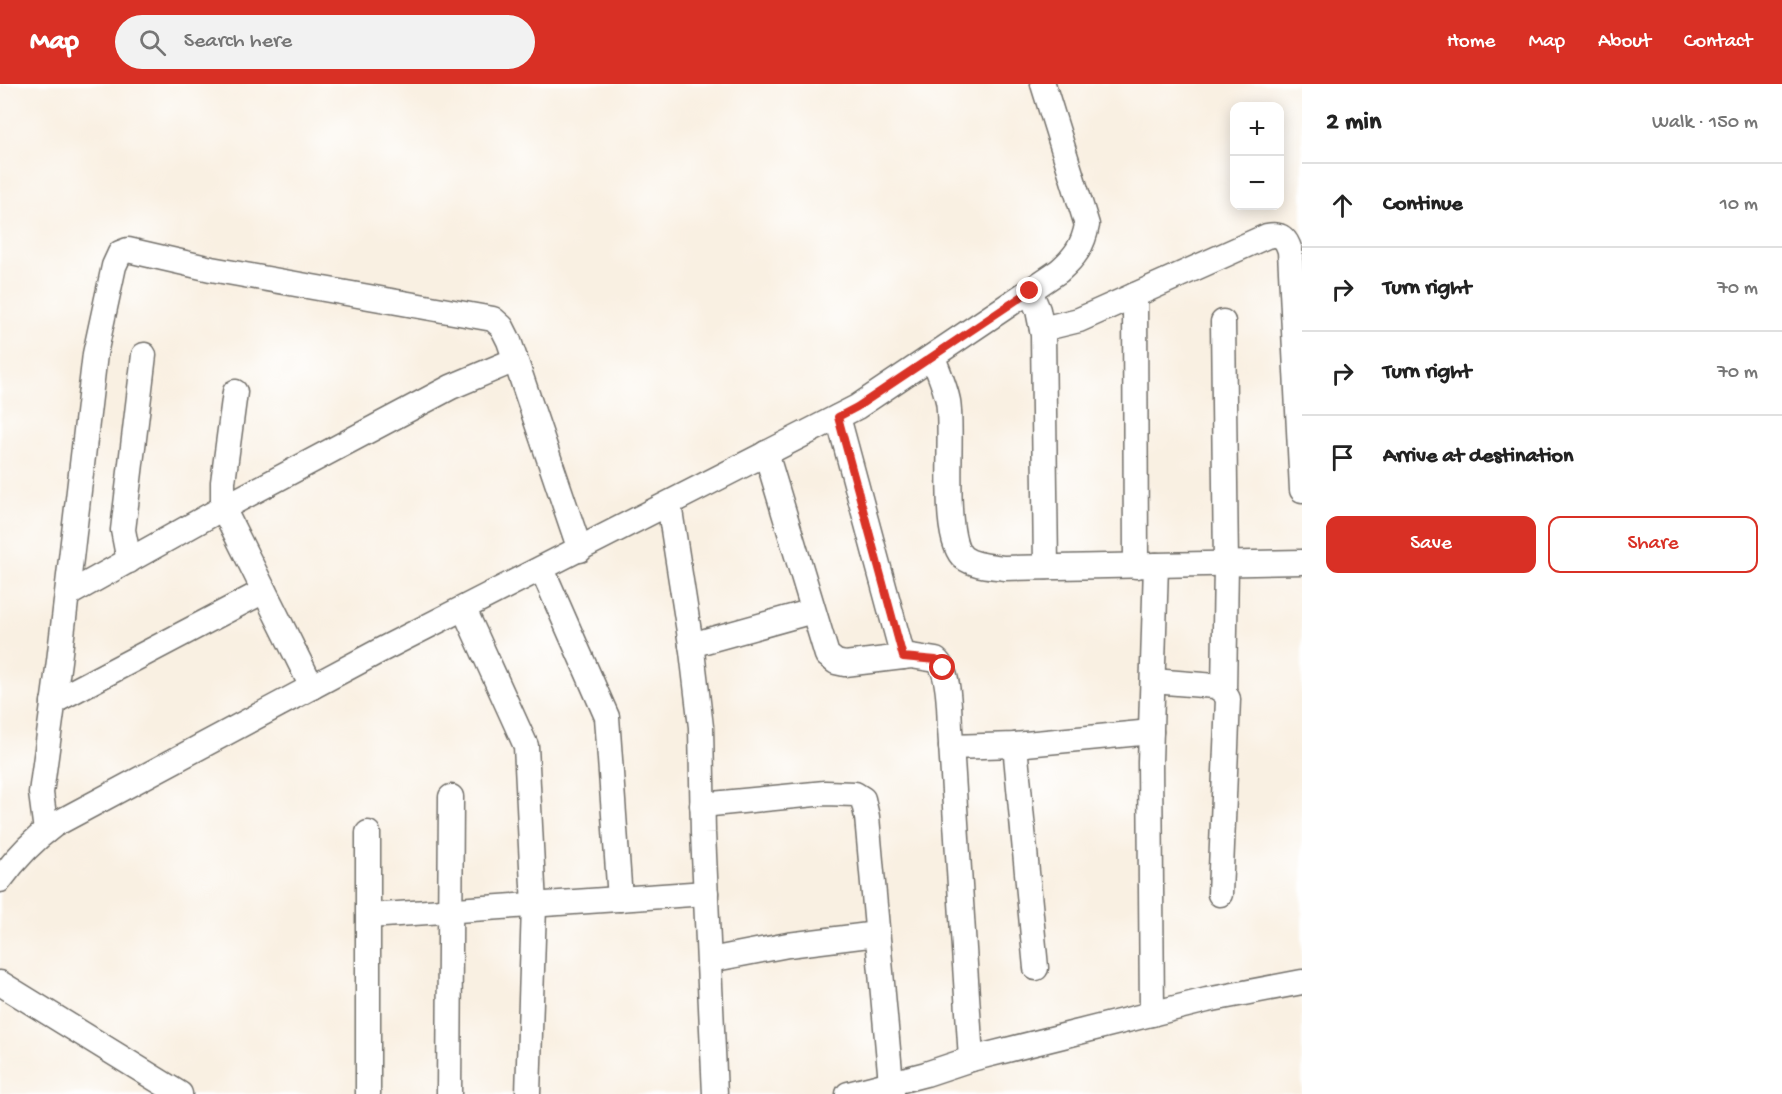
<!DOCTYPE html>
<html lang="en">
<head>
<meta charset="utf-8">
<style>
  body { margin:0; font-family:"Gochi Hand",sans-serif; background:#f2f2f2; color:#222 }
  .controls { position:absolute; right:18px; top:18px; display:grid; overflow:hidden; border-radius:12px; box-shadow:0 3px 15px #0003 }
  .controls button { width:54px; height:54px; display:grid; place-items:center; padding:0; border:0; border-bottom:2px solid #e0e0e0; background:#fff; color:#222; font:30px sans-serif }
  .stop { position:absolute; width:18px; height:18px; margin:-14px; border:4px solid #d93025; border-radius:50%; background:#fff }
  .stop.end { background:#d93025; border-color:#fff; box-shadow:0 2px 6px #0008 }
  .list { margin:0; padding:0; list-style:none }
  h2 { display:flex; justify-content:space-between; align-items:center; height:78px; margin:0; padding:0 24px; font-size:26px }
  h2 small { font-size:20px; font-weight:400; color:#767676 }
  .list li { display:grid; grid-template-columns:39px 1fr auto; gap:18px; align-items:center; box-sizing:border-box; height:84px; padding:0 24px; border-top:2px solid #e0e0e0 }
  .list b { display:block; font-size:22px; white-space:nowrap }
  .list em { font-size:20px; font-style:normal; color:#767676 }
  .actions { display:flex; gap:12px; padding:18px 24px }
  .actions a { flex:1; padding:14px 0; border:2px solid #d93025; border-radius:12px; text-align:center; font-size:21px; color:#d93025 }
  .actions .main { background:#d93025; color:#fff }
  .icon { flex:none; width:33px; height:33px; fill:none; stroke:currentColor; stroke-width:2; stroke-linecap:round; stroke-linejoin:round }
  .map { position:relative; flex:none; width:1302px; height:1010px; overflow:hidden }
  header { display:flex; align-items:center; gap:36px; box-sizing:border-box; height:84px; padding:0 30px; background:#d93025; color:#fff }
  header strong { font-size:28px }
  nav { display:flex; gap:33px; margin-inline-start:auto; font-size:21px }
  .search { width:420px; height:54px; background:#f2f2f2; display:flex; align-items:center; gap:15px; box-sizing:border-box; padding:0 21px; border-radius:33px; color:#767676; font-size:22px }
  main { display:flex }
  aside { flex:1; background:#fff }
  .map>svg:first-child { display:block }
</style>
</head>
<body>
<header>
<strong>Map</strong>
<div class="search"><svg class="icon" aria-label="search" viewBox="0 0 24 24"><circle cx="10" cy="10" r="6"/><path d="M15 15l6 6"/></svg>Search here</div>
<nav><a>Home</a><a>Map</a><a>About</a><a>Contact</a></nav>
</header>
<main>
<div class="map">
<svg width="1302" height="1010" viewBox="0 0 1302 1010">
  <rect width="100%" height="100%" fill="#fff"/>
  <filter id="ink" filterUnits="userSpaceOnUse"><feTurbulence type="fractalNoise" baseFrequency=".0167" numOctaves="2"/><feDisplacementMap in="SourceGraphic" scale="12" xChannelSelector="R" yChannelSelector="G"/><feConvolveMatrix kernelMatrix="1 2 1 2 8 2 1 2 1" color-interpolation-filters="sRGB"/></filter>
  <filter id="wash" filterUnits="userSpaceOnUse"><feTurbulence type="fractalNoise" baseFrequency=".008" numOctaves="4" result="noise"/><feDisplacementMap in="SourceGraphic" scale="24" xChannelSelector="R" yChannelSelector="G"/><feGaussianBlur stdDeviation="1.35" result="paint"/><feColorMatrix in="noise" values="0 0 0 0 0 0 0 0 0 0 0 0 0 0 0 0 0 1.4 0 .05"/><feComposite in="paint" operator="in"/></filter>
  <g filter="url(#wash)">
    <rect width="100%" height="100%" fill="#f9f0e2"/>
  </g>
  <g filter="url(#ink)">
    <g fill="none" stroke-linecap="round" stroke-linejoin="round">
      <defs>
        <g id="street">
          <polyline points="1030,207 1038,226 1043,251 1046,483"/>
          <polyline points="1135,211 1136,482"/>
          <polyline points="1223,238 1226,480 1224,608"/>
          <path d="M1042,245L1079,236L1267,152C1281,149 1286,154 1290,167L1302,406"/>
          <path d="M933,273C938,287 945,302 948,317C954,349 940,456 964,474C975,482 992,482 1004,484L1302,478"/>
          <polyline points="235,308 223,398 223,424 312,603"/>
          <polyline points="838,333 903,573"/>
          <path d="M766,369L827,571L836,578L845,580L911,572L936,576C950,587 949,626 950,644L971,975"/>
          <polyline points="669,420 692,567 701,643 703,749 715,1010"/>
          <polyline points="129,477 123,446 144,271"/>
          <polyline points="542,485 607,633 620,815"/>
          <polyline points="67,511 223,424 451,303 515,276"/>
          <polyline points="464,525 526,662 534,822 528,1010"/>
          <polyline points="691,561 813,527"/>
          <polyline points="1153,597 1215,602 1224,608 1228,615 1220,810"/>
          <polyline points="53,618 264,507"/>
          <polyline points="1015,661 1036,884"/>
          <polyline points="951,663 1015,661 1151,648"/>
          <polyline points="702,721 825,709 855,710 863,715 867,733 892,1010"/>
          <polyline points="46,747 41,709 59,577 95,270 114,182 120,169 128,166 211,185 493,235 502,243 509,257 580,466"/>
          <path d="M0,796C16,774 32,757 54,741L381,566L857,323L1059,187C1075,173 1083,162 1087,141L1043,0"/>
          <polyline points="369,832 706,809"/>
          <polyline points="710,876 788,861 877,850"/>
          <polyline points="0,899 180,1010"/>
          <polyline points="1152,930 1150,678 1156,481"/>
          <polyline points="368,1010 368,749"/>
          <polyline points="449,1010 451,713"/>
          <polyline points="848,1010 926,990 971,975 1207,916 1302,898"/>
        </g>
      </defs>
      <use href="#street" stroke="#73706b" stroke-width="27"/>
      <use href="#street" stroke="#fff" stroke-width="24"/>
    </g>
  </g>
  <g fill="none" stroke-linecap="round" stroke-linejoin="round" filter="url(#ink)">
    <polyline stroke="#d93025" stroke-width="8" points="943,584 936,576 903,573 838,333 857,323 1030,207"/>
  </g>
</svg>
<div class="controls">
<button>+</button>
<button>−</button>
</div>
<div class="stop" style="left:943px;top:584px"></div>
<div class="stop end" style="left:1030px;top:207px"></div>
</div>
<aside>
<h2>2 min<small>Walk · 150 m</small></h2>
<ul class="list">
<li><svg class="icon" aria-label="ahead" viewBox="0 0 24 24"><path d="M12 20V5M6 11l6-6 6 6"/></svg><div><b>Continue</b></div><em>10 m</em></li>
<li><svg class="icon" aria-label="right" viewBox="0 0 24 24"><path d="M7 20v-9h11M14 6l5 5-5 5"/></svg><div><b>Turn right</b></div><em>70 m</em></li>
<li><svg class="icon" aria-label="right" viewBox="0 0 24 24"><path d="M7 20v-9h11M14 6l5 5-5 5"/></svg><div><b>Turn right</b></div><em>70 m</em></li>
<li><svg class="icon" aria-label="arrive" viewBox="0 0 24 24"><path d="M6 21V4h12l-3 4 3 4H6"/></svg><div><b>Arrive at destination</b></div></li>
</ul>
<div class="actions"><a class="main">Save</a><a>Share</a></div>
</aside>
</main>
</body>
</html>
